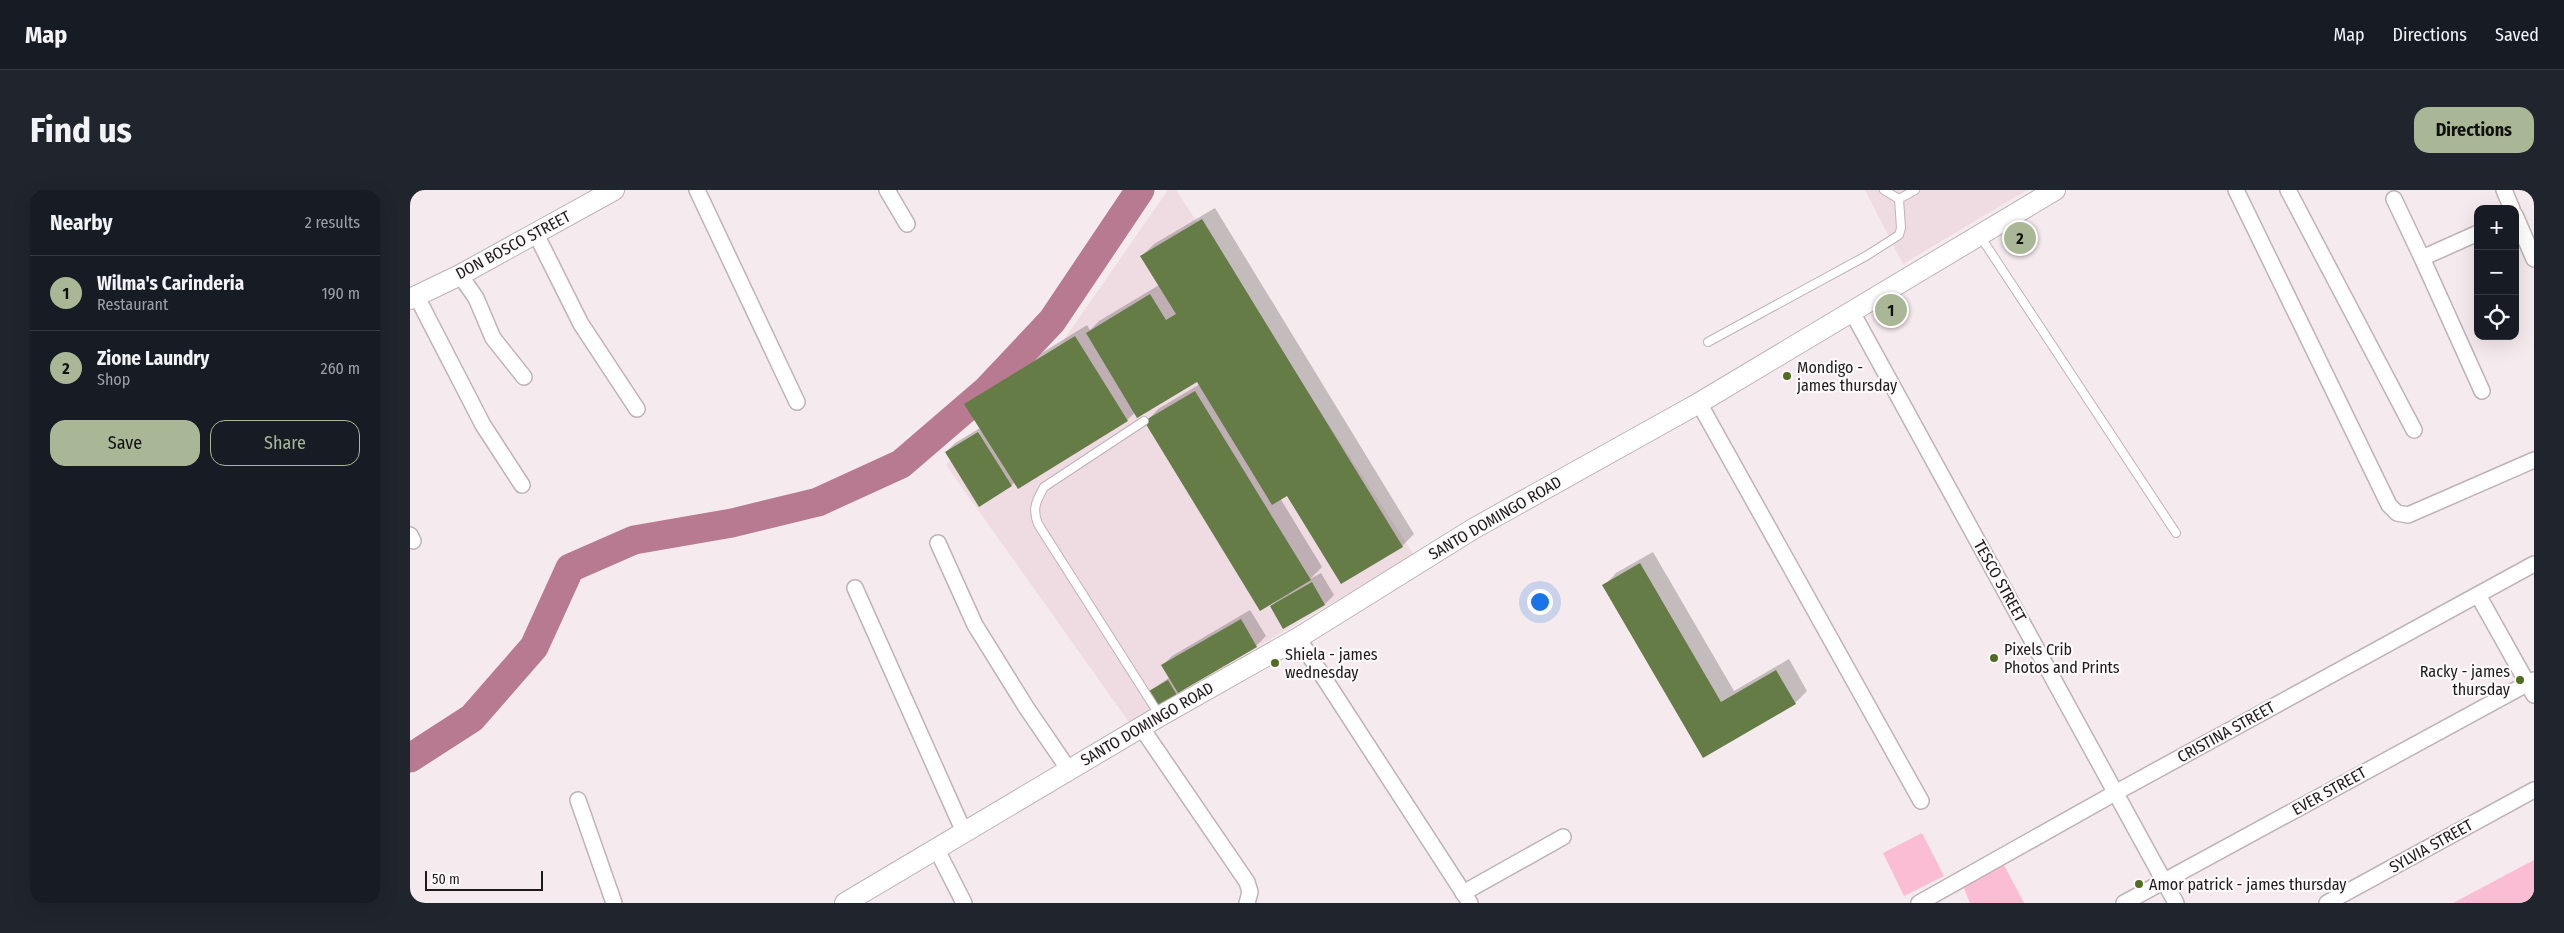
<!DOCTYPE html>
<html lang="en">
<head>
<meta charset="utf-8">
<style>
  body { margin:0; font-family:"Fira Sans Condensed",sans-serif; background:#20242c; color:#f1f3f6 }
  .controls { position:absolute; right:15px; top:15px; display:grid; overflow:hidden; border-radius:10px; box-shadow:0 5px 20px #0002 }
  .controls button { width:45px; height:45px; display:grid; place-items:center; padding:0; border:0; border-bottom:1px solid #363941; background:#171b24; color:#f1f3f6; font:25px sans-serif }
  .scale { position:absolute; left:15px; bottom:12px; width:118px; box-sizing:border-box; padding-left:5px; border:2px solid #1e191b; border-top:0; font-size:14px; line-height:18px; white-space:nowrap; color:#1e191b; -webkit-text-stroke:4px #fef9fa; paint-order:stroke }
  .you { position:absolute; left:1129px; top:411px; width:18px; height:18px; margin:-12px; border:4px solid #fff; border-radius:50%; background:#1a73e8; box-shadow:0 0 0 8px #1a73e833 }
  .badge { display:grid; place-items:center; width:32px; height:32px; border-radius:50%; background:#a9b796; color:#111; font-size:16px; font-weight:700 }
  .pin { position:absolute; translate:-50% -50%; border:2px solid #fff; box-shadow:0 1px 5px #0006 }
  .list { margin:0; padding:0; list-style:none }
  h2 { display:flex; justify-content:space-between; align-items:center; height:65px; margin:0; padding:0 20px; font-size:21px }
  h2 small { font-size:16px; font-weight:400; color:#9ea1a6 }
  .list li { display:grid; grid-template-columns:32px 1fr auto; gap:15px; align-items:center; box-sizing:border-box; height:75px; padding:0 20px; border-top:1px solid #363941 }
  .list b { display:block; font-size:19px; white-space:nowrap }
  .list p { margin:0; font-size:16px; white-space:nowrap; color:#9ea1a6 }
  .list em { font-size:16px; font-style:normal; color:#9ea1a6 }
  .actions { display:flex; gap:10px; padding:15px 20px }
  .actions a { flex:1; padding:11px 0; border:1px solid #a9b796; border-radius:15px; text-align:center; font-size:18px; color:#a9b796 }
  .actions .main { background:#a9b796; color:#111 }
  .icon { flex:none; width:28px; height:28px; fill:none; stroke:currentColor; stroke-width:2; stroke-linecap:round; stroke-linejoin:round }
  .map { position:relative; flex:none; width:2124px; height:713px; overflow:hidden; border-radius:15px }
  header { display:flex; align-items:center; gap:30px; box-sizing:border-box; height:70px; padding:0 25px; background:#171b24; border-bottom:1px solid #363941 }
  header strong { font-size:24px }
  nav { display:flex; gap:28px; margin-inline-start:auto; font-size:18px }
  .intro { display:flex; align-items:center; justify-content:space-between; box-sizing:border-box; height:120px; padding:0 30px }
  h1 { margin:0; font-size:35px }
  .button { padding:12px 22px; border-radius:15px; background:#a9b796; color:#111; font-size:18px; font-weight:700 }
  main { display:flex; gap:30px; padding:0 30px }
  aside { flex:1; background:#171b24; border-radius:15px; box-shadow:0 5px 20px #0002 }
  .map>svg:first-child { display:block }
</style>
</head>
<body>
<header>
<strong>Map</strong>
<nav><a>Map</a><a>Directions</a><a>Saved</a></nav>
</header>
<div class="intro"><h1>Find us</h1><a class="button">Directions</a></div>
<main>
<aside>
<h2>Nearby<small>2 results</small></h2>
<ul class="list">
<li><span class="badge">1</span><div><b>Wilma's Carinderia</b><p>Restaurant</p></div><em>190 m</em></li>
<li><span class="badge">2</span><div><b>Zione Laundry</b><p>Shop</p></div><em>260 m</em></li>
</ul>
<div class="actions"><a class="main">Save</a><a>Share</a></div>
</aside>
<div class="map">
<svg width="2124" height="713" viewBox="0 0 2124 713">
  <rect width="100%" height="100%" fill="#f5eaed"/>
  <g fill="#efdbe2">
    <polygon points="758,0 766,0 1004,365 719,532 536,275 582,232 642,167"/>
    <polygon points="1455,0 1617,0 1493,74"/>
  </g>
  <g fill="#fbbdd3">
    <polygon points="1512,643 1534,686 1494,706 1473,663"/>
    <polygon points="2124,670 2124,713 2043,713"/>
    <polygon points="1594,675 1614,713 1560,713 1553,696"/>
  </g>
  <g fill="#0003">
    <polygon points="805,18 1004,344 992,356 878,304 870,308 912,377 900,389 911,383 924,405 915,414 874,438 861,416 869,409 736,232 748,219 790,194 787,190 726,222 717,230 601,295 536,262 545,253 570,238 556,214 568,202 677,135 680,140 689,131 749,95 732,66 744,54"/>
    <polygon points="1243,362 1324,501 1379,469 1397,501 1385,513 1293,566 1194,396 1206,383"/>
    <polygon points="840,420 856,446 846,456 773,499 775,503 769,509 734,505 760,487 753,475 762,466"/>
  </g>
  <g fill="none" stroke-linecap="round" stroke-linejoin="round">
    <polyline stroke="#b77a91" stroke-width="29" points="0,568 62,528 124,457 160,378 224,350 322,333 408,312 491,274 577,200 642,131 730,0"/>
  </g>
  <g fill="#657c47">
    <polygon points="792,29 993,357 931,394 877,306 862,315 787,192 727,228 676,143 740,104 756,130 766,124 730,66"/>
    <polygon points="665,146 718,231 608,299 554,214"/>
    <polygon points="785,201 901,390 850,421 734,231"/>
    <polygon points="568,242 602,296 569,317 535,262"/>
    <polygon points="1230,373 1311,512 1366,480 1386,514 1293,568 1192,395"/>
    <polygon points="902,392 915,415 873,439 860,416"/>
    <polygon points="831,429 847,457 768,503 751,475"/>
    <polygon points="758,490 770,510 745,525 732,505"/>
  </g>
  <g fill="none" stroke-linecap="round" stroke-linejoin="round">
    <defs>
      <g id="service">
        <polyline points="1474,0 1489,9 1505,0"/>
        <polyline points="1570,46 1766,343"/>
        <polyline points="1298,152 1456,66 1489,45 1491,38 1489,9"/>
        <path d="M734,231L634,297C626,311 622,319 628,334L750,526"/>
      </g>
      <g id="minor">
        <polyline points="287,0 387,212"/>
        <polyline points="477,0 497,34"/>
        <polyline points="1826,0 1979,315 1987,323 1998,325 2124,270"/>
        <polyline points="1878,0 2004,240"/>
        <polyline points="2094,0 2102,19"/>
        <polyline points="1984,9 2012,68"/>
        <polyline points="2105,25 2124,69"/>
        <polyline points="2068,43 2012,68 2072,201"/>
        <polyline points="126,44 171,134 227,219"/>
        <polyline points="50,85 66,108 83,148 114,187"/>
        <polyline points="6,105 73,235 112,295"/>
        <polyline points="1442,122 1766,713"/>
        <polyline points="1289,213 1511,611"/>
        <polyline points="0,345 3,351"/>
        <polyline points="528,353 565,435 616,517 659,580"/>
        <polyline points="445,398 554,642"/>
        <polyline points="2068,405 2124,505"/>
        <polyline points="888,448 1060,713"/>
        <polyline points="731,537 837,692 840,702 837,713"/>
        <polyline points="168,610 204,713"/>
        <polyline points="527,660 554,713"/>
        <polyline points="1053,703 1153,647"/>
        <polyline points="1509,713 1705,603 2124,374"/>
        <polyline points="1714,713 2124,490"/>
        <polyline points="1917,713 2124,600"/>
      </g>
      <g id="tertiary">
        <polyline points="0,109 50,85 204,0"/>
        <polyline points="435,713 750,526 888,448 1063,339 1289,213 1645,0"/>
      </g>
    </defs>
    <use href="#service" stroke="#beb3b6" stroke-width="10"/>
    <use href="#minor" stroke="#beb3b6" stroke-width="18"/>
    <use href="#tertiary" stroke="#beb3b6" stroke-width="22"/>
    <use href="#service" stroke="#fff" stroke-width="8"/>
    <use href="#minor" stroke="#fff" stroke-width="15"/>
    <use href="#tertiary" stroke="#fff" stroke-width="20"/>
  </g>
  <g fill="#506d21" stroke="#fef9fa" stroke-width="2">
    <circle cx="1377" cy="186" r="5"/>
    <circle cx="1584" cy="468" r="5"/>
    <circle cx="865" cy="473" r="5"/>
    <circle cx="2110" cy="490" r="5"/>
    <circle cx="1729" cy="694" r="5"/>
  </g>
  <g text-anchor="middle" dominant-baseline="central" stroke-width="4.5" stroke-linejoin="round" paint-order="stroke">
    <g font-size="16" fill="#1e191b" stroke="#fef9fa">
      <text transform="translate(103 55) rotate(-28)">DON BOSCO STREET</text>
      <text transform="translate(1085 328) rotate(-30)">SANTO DOMINGO ROAD</text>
      <text transform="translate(1590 391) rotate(61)">TESCO STREET</text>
      <text transform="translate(737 534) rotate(-30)">SANTO DOMINGO ROAD</text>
      <text transform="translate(1816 542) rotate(-29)">CRISTINA STREET</text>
      <text transform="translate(1919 601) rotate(-29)">EVER STREET</text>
      <text transform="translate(2021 656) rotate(-29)">SYLVIA STREET</text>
    </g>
    <g font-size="16" fill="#1e191b" stroke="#fef9fa" text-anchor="start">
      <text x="1387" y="177">Mondigo -<tspan x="1387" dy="18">james thursday</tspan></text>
      <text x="1594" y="459">Pixels Crib<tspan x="1594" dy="18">Photos and Prints</tspan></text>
      <text x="875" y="464">Shiela - james<tspan x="875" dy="18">wednesday</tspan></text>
      <text x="2100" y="481" text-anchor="end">Racky - james<tspan x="2100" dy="18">thursday</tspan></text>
      <text x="1739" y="694">Amor patrick - james thursday</text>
    </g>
  </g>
</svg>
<div class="controls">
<button>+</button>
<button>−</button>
<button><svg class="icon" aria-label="locate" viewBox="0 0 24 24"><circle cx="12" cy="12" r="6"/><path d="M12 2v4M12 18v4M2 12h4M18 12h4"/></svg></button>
</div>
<div class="scale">50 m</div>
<div class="you"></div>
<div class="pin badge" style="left:1481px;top:120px">1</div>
<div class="pin badge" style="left:1610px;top:48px">2</div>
</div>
</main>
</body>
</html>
